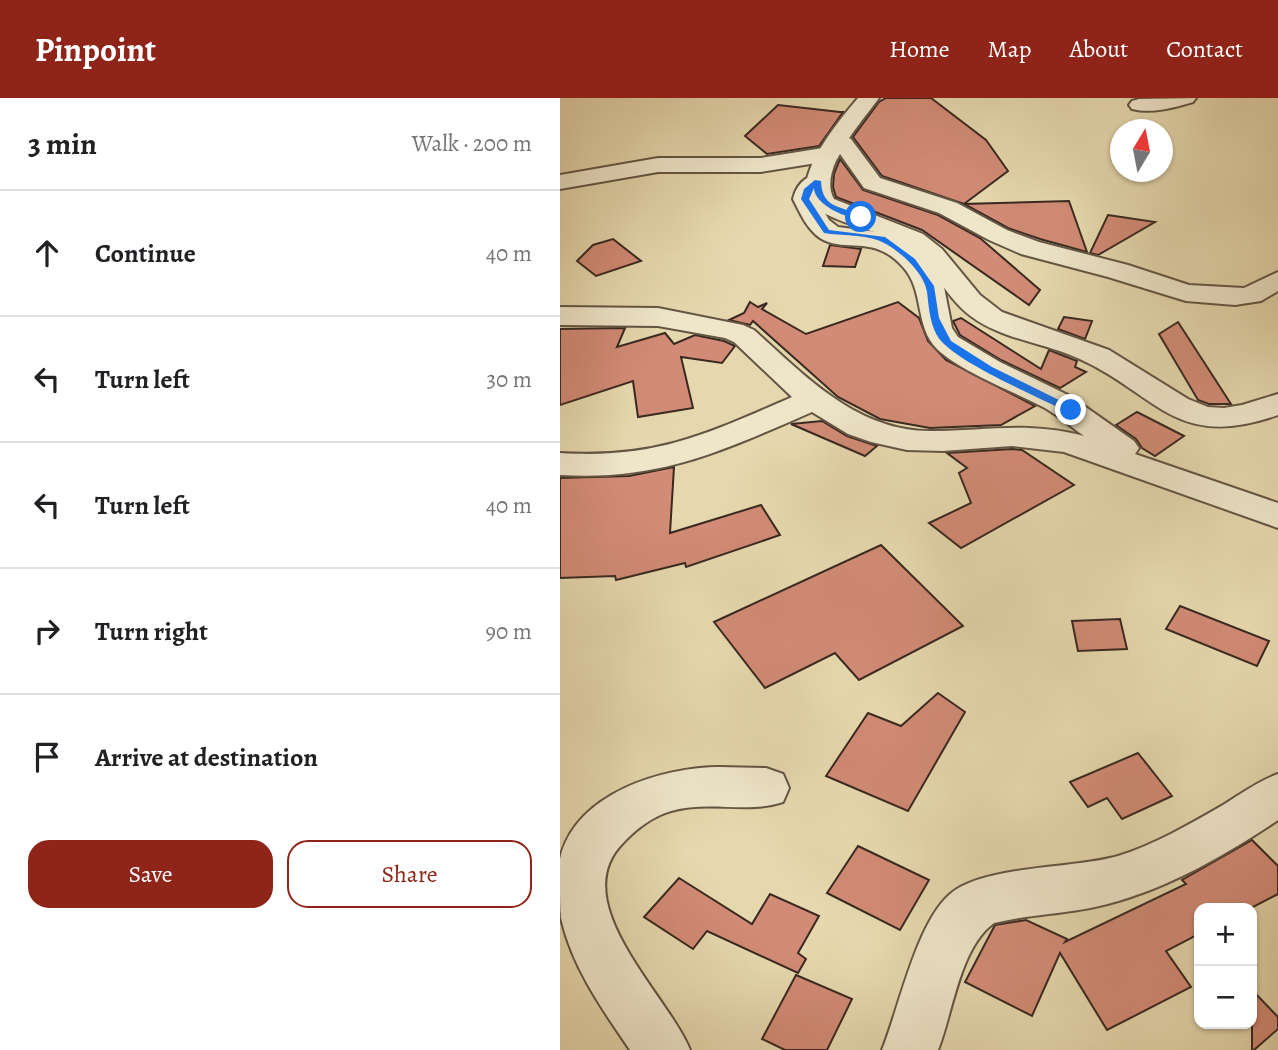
<!DOCTYPE html>
<html lang="en">
<head>
<meta charset="utf-8">
<style>
  body { margin:0; font-family:Alegreya,serif; background:#f6f6f6; color:#202124 }
  .controls { position:absolute; right:21px; bottom:21px; display:grid; overflow:hidden; border-radius:14px; box-shadow:0 2px 5px #0004 }
  .controls button { width:63px; height:63px; display:grid; place-items:center; padding:0; border:0; border-bottom:2px solid #e0e0e0; background:#fff; color:#202124; font:35px sans-serif }
  .compass { position:absolute; left:550px; top:21px; width:63px; height:63px; border-radius:50%; background:#fff; box-shadow:0 2px 5px #0004; rotate:10deg }
  .stop { position:absolute; width:21px; height:21px; margin:-16px; border:5px solid #1a73e8; border-radius:50%; background:#fff }
  .stop.end { background:#1a73e8; border-color:#fff; box-shadow:0 2px 7px #0008 }
  .list { margin:0; padding:0; list-style:none }
  h2 { display:flex; justify-content:space-between; align-items:center; height:91px; margin:0; padding:0 28px; font-size:30px }
  h2 small { font-size:23px; font-weight:400; color:#757577 }
  .list li { display:grid; grid-template-columns:46px 1fr auto; gap:21px; align-items:center; box-sizing:border-box; height:126px; padding:0 28px; border-top:2px solid #e0e0e0 }
  .list b { display:block; font-size:26px; white-space:nowrap }
  .list em { font-size:23px; font-style:normal; color:#757577 }
  .actions { display:flex; gap:14px; padding:21px 28px }
  .actions a { flex:1; padding:16px 0; border:2px solid #8f2418; border-radius:21px; text-align:center; font-size:24px; color:#8f2418 }
  .actions .main { background:#8f2418; color:#fff }
  .icon { flex:none; width:38px; height:38px; fill:none; stroke:currentColor; stroke-width:2; stroke-linecap:round; stroke-linejoin:round }
  .map { position:relative; flex:none; width:718px; height:952px; overflow:hidden }
  header { display:flex; align-items:center; gap:42px; box-sizing:border-box; height:98px; padding:0 35px; background:#8f2418; color:#fff }
  header strong { font-size:33px }
  nav { display:flex; gap:38px; margin-inline-start:auto; font-size:24px }
  main { display:flex }
  aside { flex:1; background:#fff }
  .map>svg:first-child { display:block }
</style>
</head>
<body>
<header>
<strong>Pinpoint</strong>
<nav><a>Home</a><a>Map</a><a>About</a><a>Contact</a></nav>
</header>
<main>
<aside>
<h2>3 min<small>Walk · 200 m</small></h2>
<ul class="list">
<li><svg class="icon" aria-label="ahead" viewBox="0 0 24 24"><path d="M12 20V5M6 11l6-6 6 6"/></svg><div><b>Continue</b></div><em>40 m</em></li>
<li><svg class="icon" aria-label="left" viewBox="0 0 24 24"><path d="M17 20v-9H6M10 6l-5 5 5 5"/></svg><div><b>Turn left</b></div><em>30 m</em></li>
<li><svg class="icon" aria-label="left" viewBox="0 0 24 24"><path d="M17 20v-9H6M10 6l-5 5 5 5"/></svg><div><b>Turn left</b></div><em>40 m</em></li>
<li><svg class="icon" aria-label="right" viewBox="0 0 24 24"><path d="M7 20v-9h11M14 6l5 5-5 5"/></svg><div><b>Turn right</b></div><em>90 m</em></li>
<li><svg class="icon" aria-label="arrive" viewBox="0 0 24 24"><path d="M6 21V4h12l-3 4 3 4H6"/></svg><div><b>Arrive at destination</b></div></li>
</ul>
<div class="actions"><a class="main">Save</a><a>Share</a></div>
</aside>
<div class="map">
<svg width="718" height="952" viewBox="0 0 718 952">
  <rect width="100%" height="100%" fill="#e6d8ae"/>
  <filter id="stains"><feTurbulence type="fractalNoise" baseFrequency=".00286" numOctaves="4"/><feColorMatrix values="0 0 0 0 .2 0 0 0 0 .09 0 0 0 0 .02 0 0 0 .5 -.17"/></filter>
  <radialGradient id="worn" r=".72"><stop offset=".6" stop-color="#630" stop-opacity="0"/><stop offset="1" stop-color="#630" stop-opacity=".3"/></radialGradient>
  <g fill="#d28b76" stroke="#392921" stroke-width="2">
    <polygon points="326,0 371,0 426,42 448,73 404,106 322,78 293,39 319,4"/>
    <polygon points="218,7 280,14 283,14 259,48 207,56 185,38"/>
    <polygon points="280,61 303,92 378,117 420,140 480,192 469,207 362,132 276,99 273,89 274,76"/>
    <polygon points="509,103 527,154 480,141 448,130 404,106"/>
    <polygon points="548,117 595,124 538,157 530,155"/>
    <polygon points="53,141 81,163 36,178 17,163 33,147"/>
    <polygon points="270,147 301,151 295,169 263,168"/>
    <polygon points="190,204 198,209 207,205 202,211 246,236 338,204 359,220 368,243 386,262 475,308 441,327 370,330 320,321 278,299 193,223 190,227 169,222 184,215"/>
    <polygon points="504,219 532,223 525,241 498,231"/>
    <polygon points="401,220 481,271 489,252 517,263 515,269 526,274 500,290 441,262 400,237 393,223"/>
    <polygon points="618,224 671,306 649,306 638,302 599,236"/>
    <polygon points="65,230 57,249 105,235 114,246 135,237 164,243 175,248 162,265 121,259 133,310 78,319 73,283 0,307 0,231"/>
    <polygon points="577,314 624,338 595,358 582,350 576,341 556,327"/>
    <polygon points="262,323 287,338 317,348 305,358 231,326"/>
    <polygon points="452,351 462,352 514,387 401,450 369,425 411,405 399,375 407,370 387,355"/>
    <polygon points="114,369 110,435 201,407 220,437 126,469 125,465 56,482 55,478 0,480 0,380 69,378"/>
    <polygon points="321,447 403,528 299,582 275,555 205,590 154,524"/>
    <polygon points="620,508 709,543 697,568 606,531"/>
    <polygon points="560,521 567,551 518,553 512,523"/>
    <polygon points="378,595 405,614 348,713 266,678 308,615 341,628"/>
    <polygon points="578,655 612,698 562,721 547,700 528,709 510,684"/>
    <polygon points="692,742 718,768 718,796 691,810 639,810 639,836 606,853 631,889 547,932 500,855 472,918 405,884 435,827 466,822 507,841 505,844 626,786 622,782"/>
    <polygon points="298,748 369,782 340,832 267,795"/>
    <polygon points="119,780 192,826 210,796 259,818 238,855 246,861 238,875 147,833 133,851 84,819"/>
    <polygon points="236,877 292,901 267,952 225,952 202,941"/>
    <polygon points="692,892 718,919 718,931 694,952 692,952"/>
  </g>
  <g fill="none" stroke-linecap="round" stroke-linejoin="round">
    <defs>
      <g id="minor">
        <path d="M636,0L633,4C613,10 592,16 572,11L569,7L572,3L579,1Z"/>
        <polygon points="278,34 291,41 320,80 397,105 447,132 479,144 568,167 629,187 684,190 718,174 718,193 701,203 675,207 626,203 548,179 461,156 429,142 379,115 304,90 280,56 277,61 269,63 201,74 98,74 0,91 0,77 98,60 201,60 269,49 276,51 267,41 270,36"/>
        <path d="M257,76L265,78L269,83L258,95L257,101L269,122L278,129L332,136L362,157L384,189L392,230L398,239L440,264L510,298L574,343L579,350L575,356L718,405V430L504,354L452,348L383,353L347,352L311,344L288,336L252,314C162,353 100,383 0,377V355C96,361 147,336 232,299L174,244L165,240L98,228L0,227V209L98,210L183,227L194,232C245,278 297,333 370,333C426,333 468,323 524,338C511,329 499,318 485,310C455,294 401,274 377,251C354,228 365,193 343,169C313,135 285,156 260,140C247,131 240,115 233,101C236,88 244,79 257,76Z"/>
        <path d="M160,669L206,670L223,676L229,690L223,704C187,716 148,702 111,713C93,718 76,731 63,745C4,804 108,897 130,952H70C42,911 12,869 1,820C0,810 0,798 0,788C0,780 0,769 0,761C15,695 103,669 160,669Z"/>
        <path d="M718,676V722C663,759 600,795 535,809C501,816 467,817 434,825C400,849 393,914 378,952H322C339,910 356,827 389,797C421,767 514,771 558,758C594,747 630,726 663,707C681,696 698,683 718,676Z"/>
      </g>
      <path id="tertiary" d="M298,0H319C303,23 257,71 274,101L363,136L382,151L420,197L442,214L549,252L628,301L648,309L664,310L682,307L718,296V317C613,354 597,294 515,259C481,244 442,241 412,219C384,199 373,164 343,146C319,130 256,125 247,96C240,69 281,20 298,0Z"/>
    </defs>
    <use href="#minor" stroke="#645544" stroke-width="4"/>
    <use href="#tertiary" stroke="#645544" stroke-width="4"/>
    <use href="#minor" fill="#efe6ca" fill-rule="evenodd"/>
    <use href="#tertiary" fill="#efe6ca" fill-rule="evenodd"/>
  </g>
  <path fill="#1a73e8" d="M255,82L261,83C262,113 284,107 304,119C291,124 254,107 254,90L249,101L269,132L325,139L355,161L374,188L379,220L391,243L432,269L515,310V314H508C476,298 405,268 382,244C370,231 369,210 367,194C364,174 339,152 322,144C306,136 281,138 264,135L241,101L244,91Z"/>
  <rect width="100%" height="100%" filter="url(#stains)"/>
  <rect width="100%" height="100%" fill="url(#worn)"/>
</svg>
<div class="controls">
<button>+</button>
<button>−</button>
</div>
<svg class="compass" viewBox="-18 -18 36 36"><path d="M0-13l5 13h-10z" fill="#e53935"/><path d="M0 13l5-13h-10z" fill="#757577"/></svg>
<div class="stop" style="left:301px;top:119px"></div>
<div class="stop end" style="left:511px;top:312px"></div>
</div>
</main>
</body>
</html>
